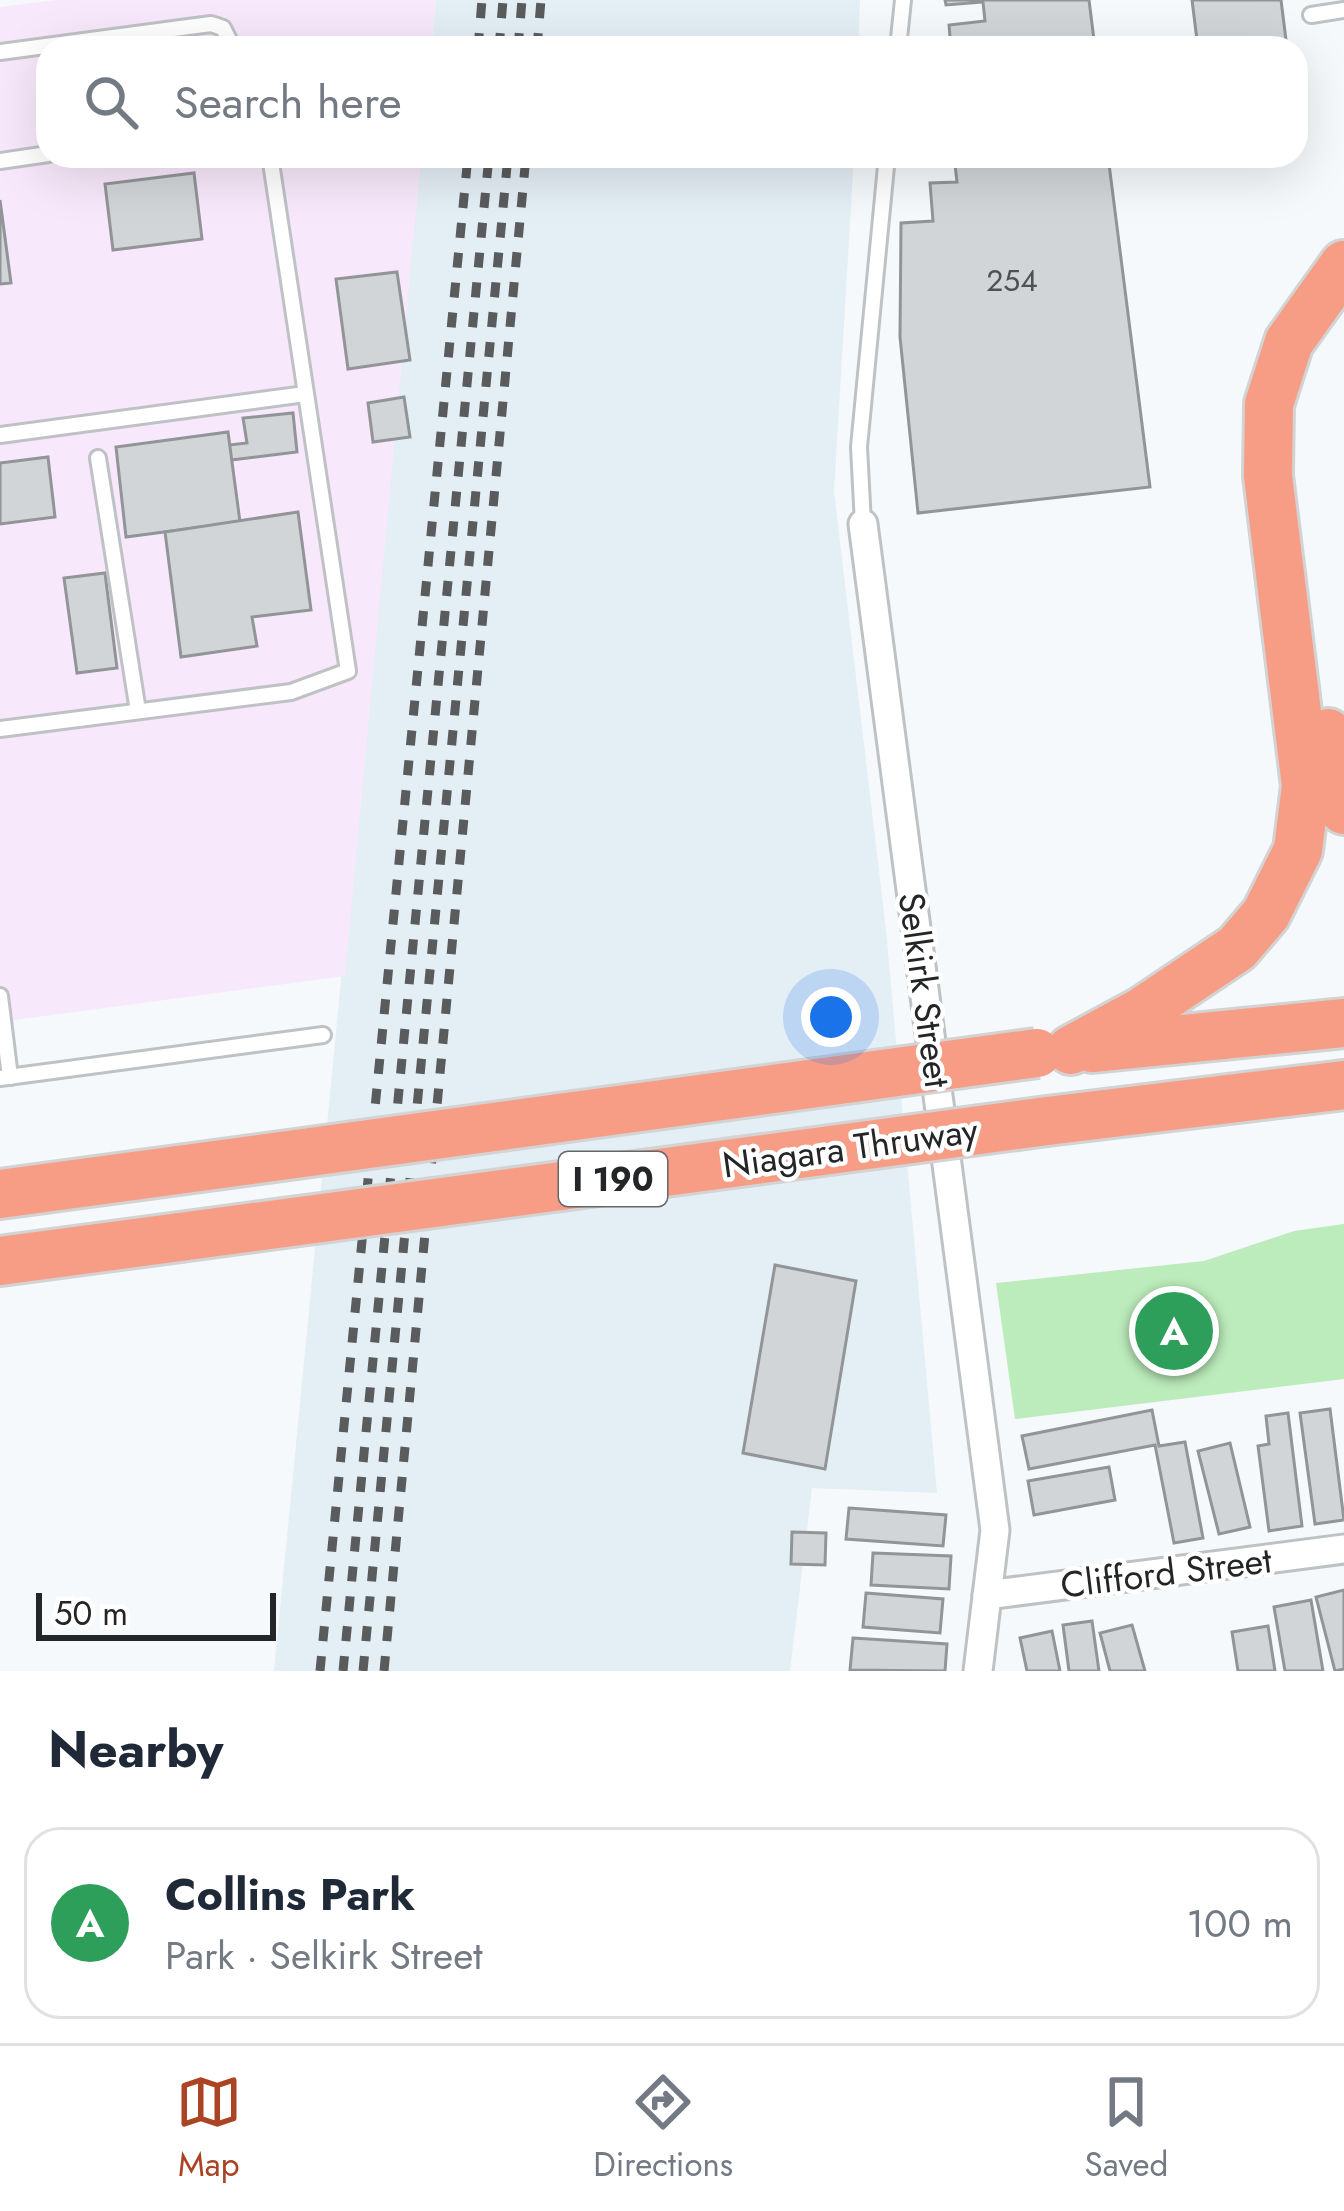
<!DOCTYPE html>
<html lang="en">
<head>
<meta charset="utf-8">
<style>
  body { margin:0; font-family:Jost,sans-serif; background:#f6f6f7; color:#1f2937 }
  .scale { position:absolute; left:36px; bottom:30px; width:240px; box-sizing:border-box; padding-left:12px; border:6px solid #242526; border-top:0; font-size:33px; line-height:42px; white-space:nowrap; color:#242526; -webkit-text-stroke:9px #fff; paint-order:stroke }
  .you { position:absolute; left:831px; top:1017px; width:42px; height:42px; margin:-30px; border:9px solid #fff; border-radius:50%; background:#1a73e8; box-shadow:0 0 0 18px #1a73e833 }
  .badge { display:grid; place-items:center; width:78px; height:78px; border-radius:50%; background:#ab4325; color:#fff; font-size:39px; font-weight:700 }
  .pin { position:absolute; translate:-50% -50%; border:6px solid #fff; box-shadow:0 3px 12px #0006 }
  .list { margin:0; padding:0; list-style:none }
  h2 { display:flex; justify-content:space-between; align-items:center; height:156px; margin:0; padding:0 48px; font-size:51px }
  h2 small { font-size:39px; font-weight:400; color:#747a83 }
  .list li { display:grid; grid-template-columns:78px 1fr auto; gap:36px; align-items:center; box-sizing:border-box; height:192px; margin:0 24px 24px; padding:0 24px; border:3px solid #e0e1e3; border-radius:36px }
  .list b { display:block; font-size:45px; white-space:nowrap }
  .list p { margin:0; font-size:39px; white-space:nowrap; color:#747a83 }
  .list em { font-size:39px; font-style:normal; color:#747a83 }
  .icon { flex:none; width:66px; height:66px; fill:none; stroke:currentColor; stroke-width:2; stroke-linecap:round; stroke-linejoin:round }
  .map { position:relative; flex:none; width:1344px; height:1671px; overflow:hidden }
  .search { position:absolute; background:#fff; box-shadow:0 12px 48px #0002; left:36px; right:36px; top:36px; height:132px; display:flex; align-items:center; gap:30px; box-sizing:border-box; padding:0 42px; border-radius:36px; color:#747a83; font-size:45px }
  .sheet { height:372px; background:#fff }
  nav { display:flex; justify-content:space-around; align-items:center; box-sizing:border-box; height:168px; border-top:3px solid #e0e1e3; background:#fff; font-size:33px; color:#747a83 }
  nav a { display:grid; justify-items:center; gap:6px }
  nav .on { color:#ab4325 }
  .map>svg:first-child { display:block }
</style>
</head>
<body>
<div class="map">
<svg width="1344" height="1671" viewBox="0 0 1344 1671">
  <rect width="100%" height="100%" fill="#f6f9fb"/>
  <g fill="#e4eef5">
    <polygon points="436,0 860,0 858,48 431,48"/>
    <polygon points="421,156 854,156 834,491 886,930 937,1493 812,1488 790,1671 274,1671"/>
  </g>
  <polygon fill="#f8e8fb" points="57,0 436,0 431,48 48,48 48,156 421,156 345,976 0,1022 0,7"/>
  <polygon fill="#bcecbb" points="1344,1224 1344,1379 1015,1419 996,1283 1204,1261 1294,1231"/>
  <g fill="#d2d5d8" stroke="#929597" stroke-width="3">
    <polygon points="945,0 1089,0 1095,48 951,48 949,25 985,21 983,2 946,5"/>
    <polygon points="1192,0 1281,0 1287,48 1198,48"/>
    <polygon points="954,156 1108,156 1150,487 918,513 900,337 901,223 933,221 930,183 957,182"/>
    <polygon points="194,173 202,239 113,250 105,184"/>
    <polygon points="0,200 11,283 0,284"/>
    <polygon points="397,272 410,360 348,369 336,279"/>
    <polygon points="404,397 410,437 373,442 368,403"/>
    <polygon points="293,413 297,452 231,460 229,445 247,443 243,418"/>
    <polygon points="228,432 240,522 126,537 116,447"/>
    <polygon points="48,457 55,517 0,524 0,463"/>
    <polygon points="298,512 311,610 252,617 257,646 181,657 165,532"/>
    <polygon points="105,573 117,668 77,673 64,578"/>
    <polygon points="775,1265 856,1281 825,1469 743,1453"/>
    <polygon points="1330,1409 1344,1520 1315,1524 1300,1413"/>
    <polygon points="1152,1410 1159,1446 1185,1442 1203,1538 1174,1543 1155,1445 1029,1469 1022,1436"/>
    <polygon points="1288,1413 1302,1526 1269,1531 1258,1446 1269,1444 1266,1416"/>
    <polygon points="1230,1443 1250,1527 1219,1534 1198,1451"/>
    <polygon points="1109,1467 1115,1500 1034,1515 1028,1481"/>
    <polygon points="849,1508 946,1515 943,1546 846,1539"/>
    <polygon points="792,1532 826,1533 825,1565 791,1564"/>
    <polygon points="873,1553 951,1556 949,1589 871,1585"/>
    <polygon points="1344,1590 1344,1669 1335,1671 1316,1597"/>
    <polygon points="866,1593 943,1599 940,1633 863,1627"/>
    <polygon points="1311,1600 1323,1671 1285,1671 1274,1607"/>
    <polygon points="1092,1621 1099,1671 1069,1671 1063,1625"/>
    <polygon points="1132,1625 1145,1671 1110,1671 1100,1633"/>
    <polygon points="1268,1626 1275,1671 1238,1671 1232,1632"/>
    <polygon points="1052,1631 1060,1671 1027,1671 1020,1638"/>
    <polygon points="853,1638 947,1644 945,1671 850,1670"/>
  </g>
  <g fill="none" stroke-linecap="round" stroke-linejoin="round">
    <defs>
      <g id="service">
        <polyline points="1311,15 1344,10"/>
        <polyline points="898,48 903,0"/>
        <polyline points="0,52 211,24 223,28 233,48"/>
        <polyline points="0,161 48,154"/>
        <polyline points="0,435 305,394"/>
        <polyline points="98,458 138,711"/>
        <polyline points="863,524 859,447 887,156"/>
        <polyline points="0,729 291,692 348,671 270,156"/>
        <polyline points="0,996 10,1077"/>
        <polyline points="0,1078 323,1035"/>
      </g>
      <g id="minor">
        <polyline points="863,524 995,1530 978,1671"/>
        <polyline points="987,1595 1344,1549"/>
      </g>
      <g id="motorway">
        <polyline points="1328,733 1334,785 1344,810"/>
        <polyline points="1092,1048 1344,1023"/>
        <polyline points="1071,1050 1143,1011 1237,948 1266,914 1298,850 1306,786 1268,476 1269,404 1289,342 1344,265"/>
        <polyline points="1047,1121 1344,1085"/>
        <polyline points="0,1194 178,1170"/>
        <polyline points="0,1261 180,1237"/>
      </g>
    </defs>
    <use href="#service" stroke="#bfc2c4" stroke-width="20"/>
    <use href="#minor" stroke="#bfc2c4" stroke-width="33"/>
    <use href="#motorway" stroke="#d3d3d4" stroke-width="54"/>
    <use href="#service" stroke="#fff" stroke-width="14"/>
    <use href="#minor" stroke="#fff" stroke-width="27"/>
    <use href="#motorway" stroke="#f79d85" stroke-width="48"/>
    <g stroke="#595b5c" stroke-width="9" stroke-dasharray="15 15" stroke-linecap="butt">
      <polyline points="478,48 482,0"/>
      <polyline points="499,48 503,0"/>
      <polyline points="518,48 522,0"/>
      <polyline points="537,48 541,0"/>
      <polyline points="320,1671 468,156"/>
      <polyline points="343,1671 489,156"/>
      <polyline points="363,1671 508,156"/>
      <polyline points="384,1671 526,156"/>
    </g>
    <defs>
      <g id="motorway-bridge">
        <polyline points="178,1170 1037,1053"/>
        <polyline points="180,1237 1047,1121"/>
      </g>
    </defs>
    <use href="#motorway-bridge" stroke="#d3d3d4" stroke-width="54" stroke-linecap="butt"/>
    <use href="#motorway-bridge" stroke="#f79d85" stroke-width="48"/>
  </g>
  <g text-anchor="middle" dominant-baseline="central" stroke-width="9" stroke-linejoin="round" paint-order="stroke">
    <g font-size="30" fill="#505152">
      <text x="1012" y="280">254</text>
    </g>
    <rect fill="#fff" stroke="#666667" stroke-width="3" x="559" y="1152" width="108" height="54" rx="9"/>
    <g font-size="33" font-weight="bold" fill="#242526">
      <text x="613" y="1179">I 190</text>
    </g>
    <g font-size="36" fill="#242526" stroke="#fff">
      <text transform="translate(925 990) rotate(82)">Selkirk Street</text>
      <text transform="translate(850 1147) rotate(-8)">Niagara Thruway</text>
      <text transform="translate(1166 1572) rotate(-7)">Clifford Street</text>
    </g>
  </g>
</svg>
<div class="scale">50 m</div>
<div class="you"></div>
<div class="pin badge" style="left:1174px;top:1331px;background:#2e9e5b">A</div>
<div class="search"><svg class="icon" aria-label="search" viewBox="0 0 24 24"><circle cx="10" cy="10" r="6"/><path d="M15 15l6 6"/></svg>Search here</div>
</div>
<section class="sheet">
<h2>Nearby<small></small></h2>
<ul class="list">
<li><span class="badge" style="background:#2e9e5b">A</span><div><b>Collins Park</b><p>Park · Selkirk Street</p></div><em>100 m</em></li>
</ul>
</section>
<nav>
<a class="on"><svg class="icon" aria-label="map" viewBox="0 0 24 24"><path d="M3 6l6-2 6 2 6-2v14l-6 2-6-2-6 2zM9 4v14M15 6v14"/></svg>Map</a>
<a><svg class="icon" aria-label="directions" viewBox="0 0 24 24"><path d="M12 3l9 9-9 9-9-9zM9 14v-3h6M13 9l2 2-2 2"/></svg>Directions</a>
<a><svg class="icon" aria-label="saved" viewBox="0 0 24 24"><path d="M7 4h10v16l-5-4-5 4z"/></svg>Saved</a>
</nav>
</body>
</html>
